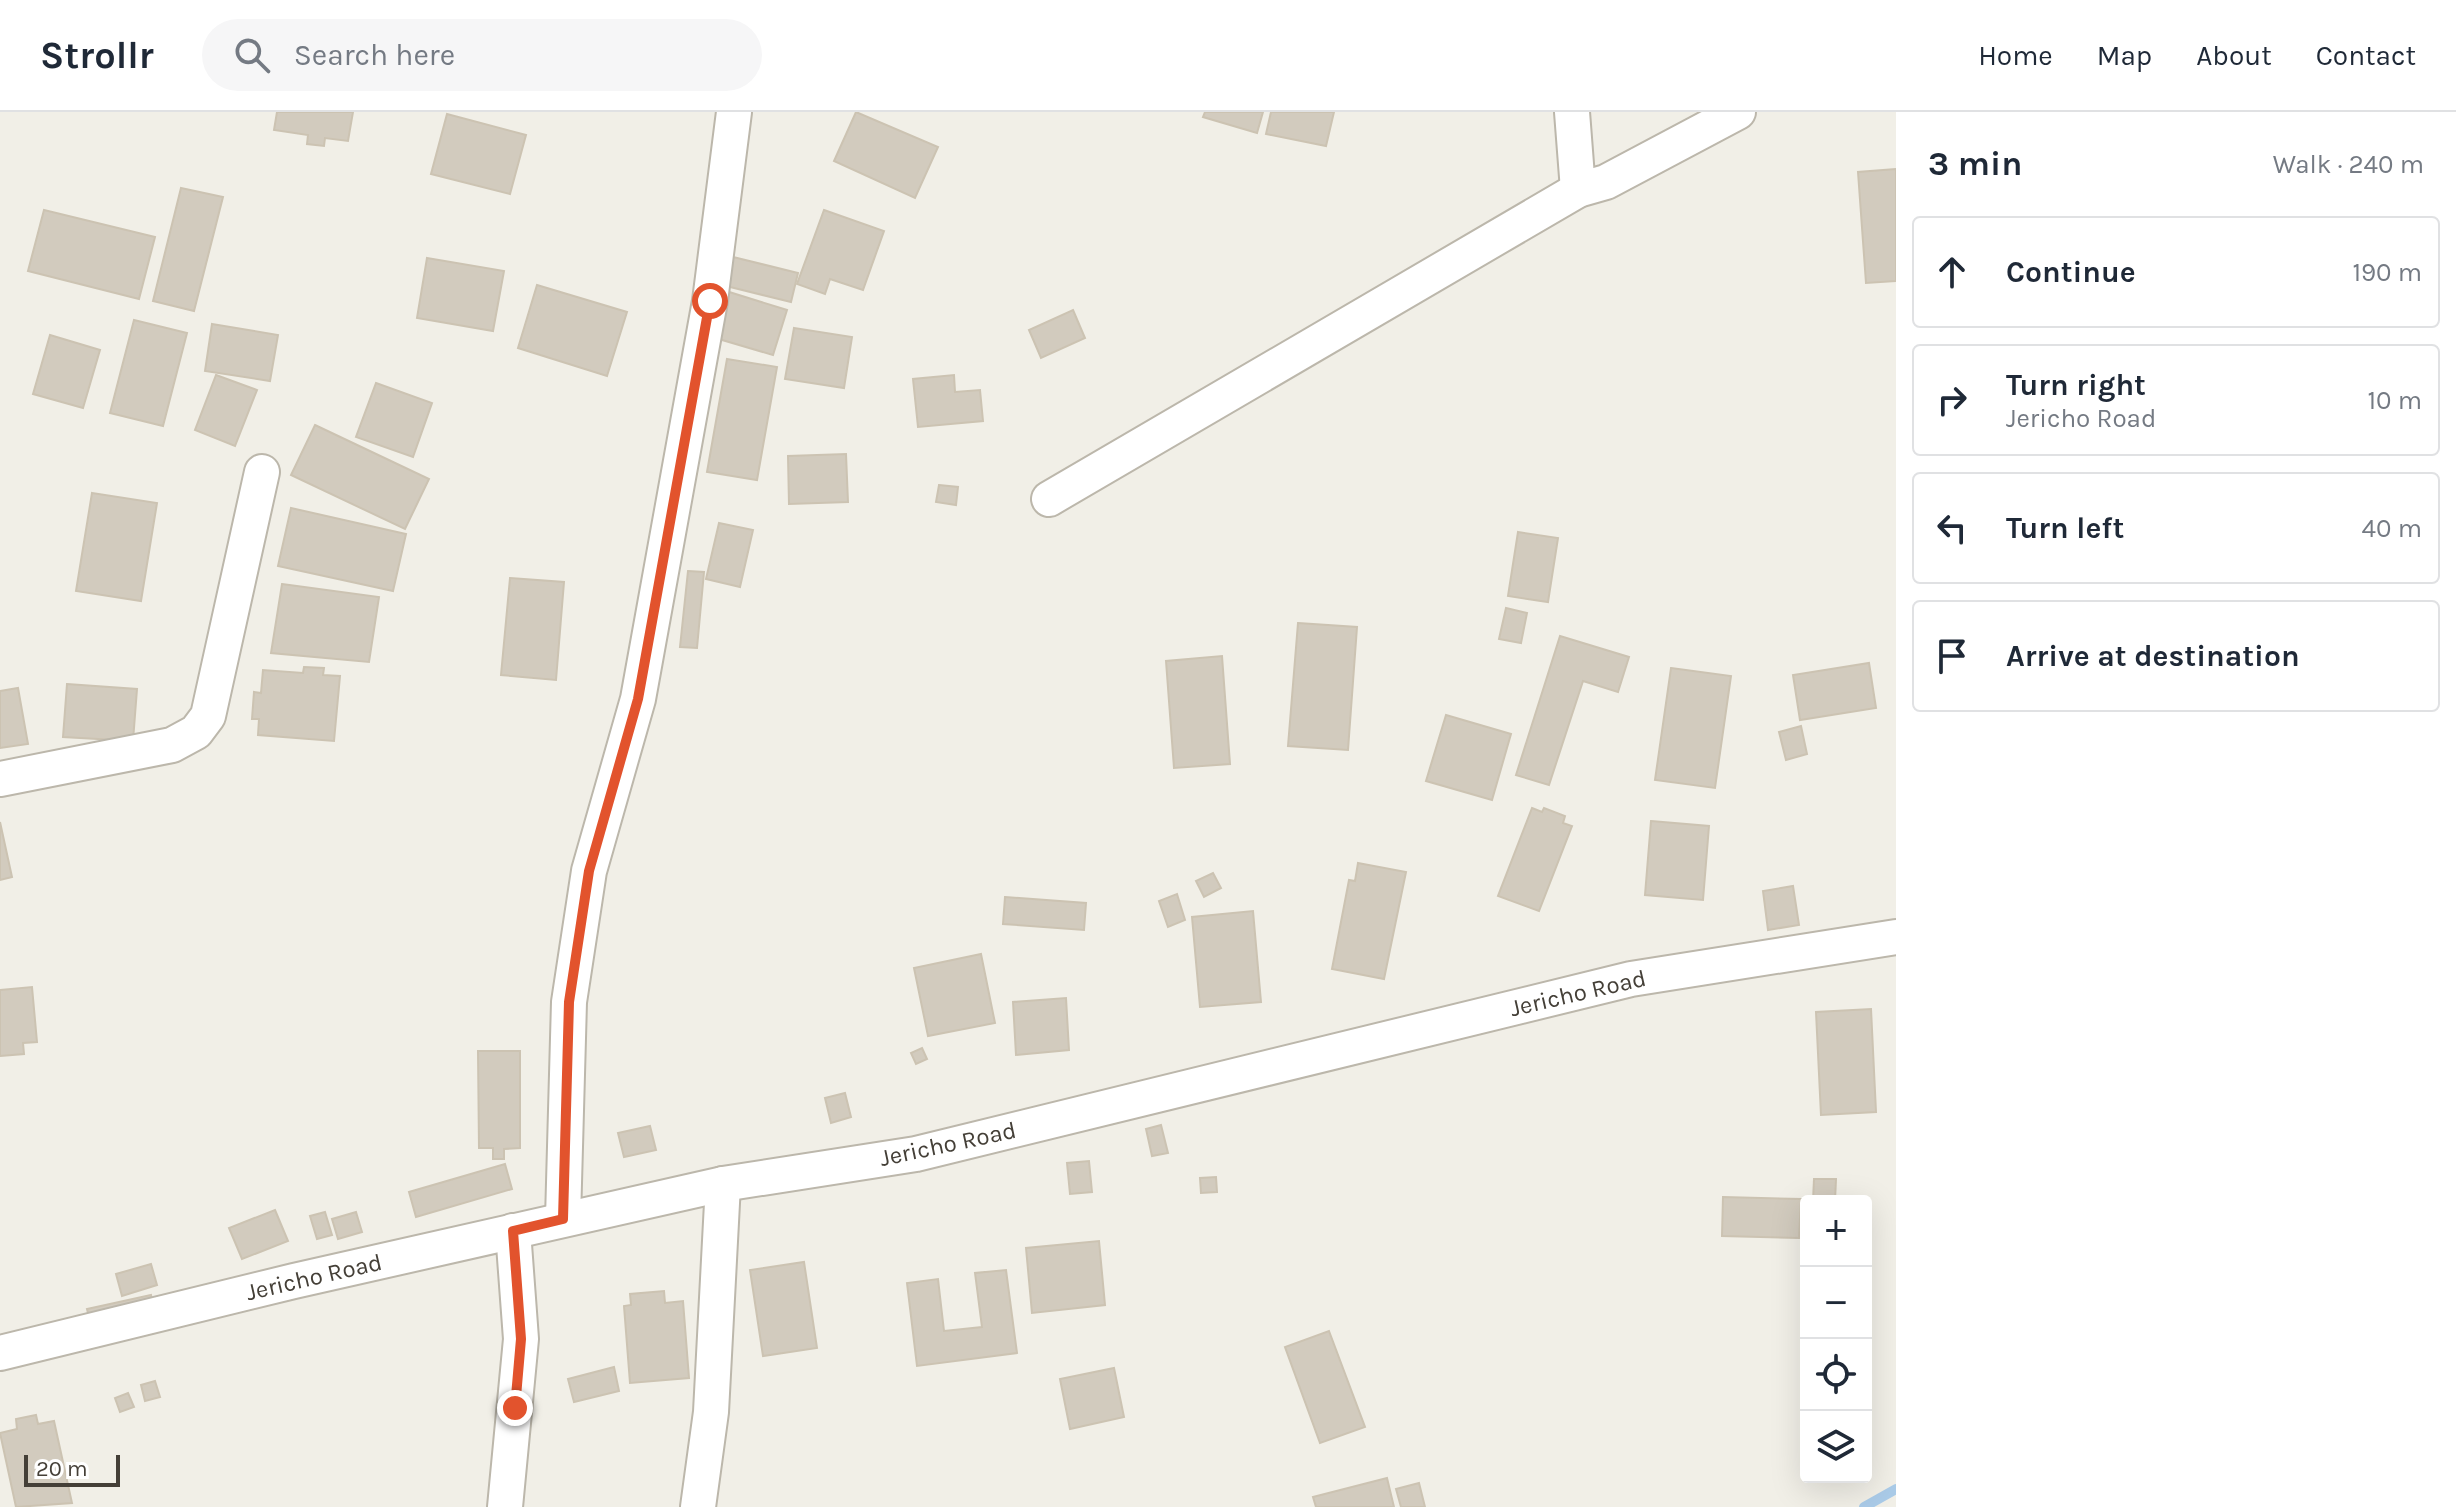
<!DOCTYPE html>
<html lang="en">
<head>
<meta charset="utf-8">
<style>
  body { margin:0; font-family:Karla,sans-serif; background:#f6f6f7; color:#1f2937 }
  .controls { position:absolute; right:24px; bottom:24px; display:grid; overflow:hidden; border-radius:8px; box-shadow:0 8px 32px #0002 }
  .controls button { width:72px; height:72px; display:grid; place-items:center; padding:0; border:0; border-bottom:2px solid #e0e1e3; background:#fff; color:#1f2937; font:40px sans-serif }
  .scale { position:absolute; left:24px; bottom:20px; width:96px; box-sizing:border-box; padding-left:8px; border:4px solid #443f37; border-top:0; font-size:22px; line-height:28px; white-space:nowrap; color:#443f37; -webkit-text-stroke:6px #fff; paint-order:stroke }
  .stop { position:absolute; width:24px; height:24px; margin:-18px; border:6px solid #e2532d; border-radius:50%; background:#fff }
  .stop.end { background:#e2532d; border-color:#fff; box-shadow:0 2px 8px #0008 }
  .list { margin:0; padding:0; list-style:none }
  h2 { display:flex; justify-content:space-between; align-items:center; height:104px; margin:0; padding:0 32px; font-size:34px }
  h2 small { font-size:26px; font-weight:400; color:#747a83 }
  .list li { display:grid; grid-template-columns:52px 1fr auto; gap:24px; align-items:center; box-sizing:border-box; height:112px; margin:0 16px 16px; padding:0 16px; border:2px solid #e0e1e3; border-radius:8px }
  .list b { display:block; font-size:30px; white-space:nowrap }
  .list p { margin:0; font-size:26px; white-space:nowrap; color:#747a83 }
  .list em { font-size:26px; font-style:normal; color:#747a83 }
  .icon { flex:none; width:44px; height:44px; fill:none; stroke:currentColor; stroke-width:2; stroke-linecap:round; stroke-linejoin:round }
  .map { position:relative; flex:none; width:1896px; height:1395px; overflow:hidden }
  header { display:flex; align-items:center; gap:48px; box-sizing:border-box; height:112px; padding:0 40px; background:#fff; border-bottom:2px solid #e0e1e3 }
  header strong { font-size:38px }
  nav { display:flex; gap:44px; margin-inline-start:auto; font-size:28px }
  .search { width:560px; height:72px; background:#f6f6f7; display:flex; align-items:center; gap:20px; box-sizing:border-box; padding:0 28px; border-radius:44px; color:#747a83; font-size:30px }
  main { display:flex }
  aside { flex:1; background:#fff }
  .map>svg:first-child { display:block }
</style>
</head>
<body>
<header>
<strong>Strollr</strong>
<div class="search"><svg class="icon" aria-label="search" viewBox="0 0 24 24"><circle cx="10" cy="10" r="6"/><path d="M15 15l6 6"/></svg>Search here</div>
<nav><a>Home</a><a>Map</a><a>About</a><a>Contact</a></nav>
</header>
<main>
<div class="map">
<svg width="1896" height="1395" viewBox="0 0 1896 1395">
  <rect width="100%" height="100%" fill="#f1efe7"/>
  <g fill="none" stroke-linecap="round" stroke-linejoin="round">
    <polyline stroke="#aacbe8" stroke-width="10" points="1864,1395 1896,1377"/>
  </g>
  <g fill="#d2cbbe" stroke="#ccc3b2" stroke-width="2">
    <polygon points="277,0 353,0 348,29 325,26 324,34 307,32 308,23 274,18"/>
    <polygon points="856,0 938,35 915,86 834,49"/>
    <polygon points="1205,0 1263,0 1257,21 1203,5"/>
    <polygon points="1271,0 1334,0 1326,34 1266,22"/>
    <polygon points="447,2 526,23 510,82 431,62"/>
    <polygon points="1896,57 1896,169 1866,171 1858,60"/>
    <polygon points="181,76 223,85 194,199 153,189"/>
    <polygon points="44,98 155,125 139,187 28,159"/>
    <polygon points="824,98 884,119 863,178 830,167 825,182 797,172"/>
    <polygon points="729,144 798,161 791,190 722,173"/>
    <polygon points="427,146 504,159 493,219 417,206"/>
    <polygon points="537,173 627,200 607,264 518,236"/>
    <polygon points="726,179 787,198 773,243 712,225"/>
    <polygon points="1073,198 1085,226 1041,246 1029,218"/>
    <polygon points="134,208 187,221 163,314 110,301"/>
    <polygon points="212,212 278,223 270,269 205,259"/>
    <polygon points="794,216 852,225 844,276 785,267"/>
    <polygon points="50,223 100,238 83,296 33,282"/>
    <polygon points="727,247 777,255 757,368 707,360"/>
    <polygon points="216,263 257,278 235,334 195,318"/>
    <polygon points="954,263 955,280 980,278 983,309 918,315 913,267"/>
    <polygon points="376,271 432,291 413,345 356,325"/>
    <polygon points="315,313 429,367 405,417 291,363"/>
    <polygon points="846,342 848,390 789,392 788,344"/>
    <polygon points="939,373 958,375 956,393 936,390"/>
    <polygon points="92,381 157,391 141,489 76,479"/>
    <polygon points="291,396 406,422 393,479 278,454"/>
    <polygon points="719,411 753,418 740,475 706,467"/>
    <polygon points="1518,420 1558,426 1548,490 1508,484"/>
    <polygon points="688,459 704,460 697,536 680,535"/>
    <polygon points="510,466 564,470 556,568 501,563"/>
    <polygon points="282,472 379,485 369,550 271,541"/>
    <polygon points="1506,496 1527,501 1521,531 1499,527"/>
    <polygon points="1298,511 1357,515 1348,638 1288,634"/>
    <polygon points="1560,524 1629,545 1618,580 1583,569 1549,673 1516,663"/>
    <polygon points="1222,544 1230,652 1174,656 1166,549"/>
    <polygon points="1869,551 1876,596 1800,608 1793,563"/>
    <polygon points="304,555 324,556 323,563 340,564 334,629 258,623 259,607 252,607 254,580 261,581 263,558 303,561"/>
    <polygon points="1671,556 1731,564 1715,676 1655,668"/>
    <polygon points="67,572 137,577 133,629 63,625"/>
    <polygon points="18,576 28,632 0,636 0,579"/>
    <polygon points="1446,603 1511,622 1492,688 1426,669"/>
    <polygon points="1801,614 1807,642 1786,648 1779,620"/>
    <polygon points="1532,696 1542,700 1544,696 1565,704 1563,711 1572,714 1539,799 1498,784"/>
    <polygon points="1651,709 1709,714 1703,788 1645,783"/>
    <polygon points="0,710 12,765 0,768"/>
    <polygon points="1358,751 1406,760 1384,867 1332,857 1349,768 1355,769"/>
    <polygon points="1213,761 1221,776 1204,785 1196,769"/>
    <polygon points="1793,774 1799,813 1768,818 1763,779"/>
    <polygon points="1177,782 1185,808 1168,815 1159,789"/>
    <polygon points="1005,785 1086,791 1084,818 1003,812"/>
    <polygon points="1253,799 1261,890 1200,895 1192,805"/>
    <polygon points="981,842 995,911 928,924 914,856"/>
    <polygon points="32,875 37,930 23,931 24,942 0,944 0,878"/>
    <polygon points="1066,886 1069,938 1016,943 1013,890"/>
    <polygon points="1871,897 1876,1000 1821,1003 1816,900"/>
    <polygon points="922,936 927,947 916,952 911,941"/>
    <polygon points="478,939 520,939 520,1036 504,1037 504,1047 493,1047 493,1036 479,1036"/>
    <polygon points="845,981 851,1005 831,1011 825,986"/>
    <polygon points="1161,1013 1168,1041 1152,1044 1146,1017"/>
    <polygon points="650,1014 656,1038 624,1045 618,1021"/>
    <polygon points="1089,1049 1092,1080 1070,1082 1067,1051"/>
    <polygon points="505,1052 512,1077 416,1105 409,1080"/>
    <polygon points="1216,1065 1217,1080 1201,1081 1200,1066"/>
    <polygon points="1814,1067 1836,1067 1835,1089 1813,1089"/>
    <polygon points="1723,1085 1801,1087 1799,1126 1722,1124"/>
    <polygon points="275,1098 288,1129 242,1147 229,1116"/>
    <polygon points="325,1100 332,1123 317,1127 310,1104"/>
    <polygon points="356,1100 362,1120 338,1127 332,1107"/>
    <polygon points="1099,1129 1105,1193 1032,1201 1026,1136"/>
    <polygon points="804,1150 817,1236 763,1244 750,1158"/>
    <polygon points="151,1152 157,1173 122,1184 116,1162"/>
    <polygon points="1006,1158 1017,1241 917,1254 907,1171 938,1167 944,1219 982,1215 975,1161"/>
    <polygon points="664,1179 665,1191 683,1189 689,1266 630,1271 624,1194 631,1193 630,1182"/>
    <polygon points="151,1183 153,1196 90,1209 87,1197"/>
    <polygon points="1329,1219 1365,1315 1320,1331 1285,1235"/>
    <polygon points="614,1255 619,1279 574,1290 568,1267"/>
    <polygon points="1114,1256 1124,1305 1070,1317 1060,1267"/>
    <polygon points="155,1269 160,1285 145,1289 141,1273"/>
    <polygon points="128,1281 134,1295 120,1300 115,1286"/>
    <polygon points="36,1303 38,1312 54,1309 72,1391 16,1395 0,1321 17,1317 16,1307"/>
    <polygon points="1387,1366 1394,1395 1316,1395 1313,1385"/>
    <polygon points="1419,1371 1425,1395 1401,1395 1396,1377"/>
  </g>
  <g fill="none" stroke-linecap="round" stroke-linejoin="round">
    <defs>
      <g id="minor">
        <polyline points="1572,0 1578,78"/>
        <polyline points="1049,387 1578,78 1606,70 1738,0"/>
        <polyline points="0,667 172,633 196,620 208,604 262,360"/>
        <polyline points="563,1107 569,890 589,759 638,587 710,189 734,0"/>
        <polyline points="0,1241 294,1169 723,1072 916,1042 1631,867 1896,825"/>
        <polyline points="505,1395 521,1227 513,1119"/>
        <polyline points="698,1395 711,1300 723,1072"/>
      </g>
    </defs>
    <use href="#minor" stroke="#bcb7ab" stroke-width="38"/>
    <use href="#minor" stroke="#fff" stroke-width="34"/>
  </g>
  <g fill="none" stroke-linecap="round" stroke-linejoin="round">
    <polyline stroke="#e2532d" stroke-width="10" points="515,1296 521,1227 513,1119 563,1107 569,890 589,759 638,587 710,189"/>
  </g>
  <g text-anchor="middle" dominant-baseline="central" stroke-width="6" stroke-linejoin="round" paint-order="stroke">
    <g font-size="24" fill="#443f37" stroke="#fff">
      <text transform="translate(1578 881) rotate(-13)">Jericho Road</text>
      <text transform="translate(948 1032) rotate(-12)">Jericho Road</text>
      <text transform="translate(314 1165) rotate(-13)">Jericho Road</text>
    </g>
  </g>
</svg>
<div class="controls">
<button>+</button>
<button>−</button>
<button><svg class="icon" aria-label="locate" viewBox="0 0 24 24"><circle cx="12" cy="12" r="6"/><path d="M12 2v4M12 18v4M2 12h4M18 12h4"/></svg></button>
<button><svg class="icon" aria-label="layers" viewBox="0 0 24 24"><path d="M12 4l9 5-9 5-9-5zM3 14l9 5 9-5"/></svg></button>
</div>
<div class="scale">20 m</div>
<div class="stop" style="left:710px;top:189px"></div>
<div class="stop end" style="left:515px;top:1296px"></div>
</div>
<aside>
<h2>3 min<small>Walk · 240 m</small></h2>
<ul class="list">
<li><svg class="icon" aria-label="ahead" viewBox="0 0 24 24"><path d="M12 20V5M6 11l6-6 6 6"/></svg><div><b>Continue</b></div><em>190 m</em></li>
<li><svg class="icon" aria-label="right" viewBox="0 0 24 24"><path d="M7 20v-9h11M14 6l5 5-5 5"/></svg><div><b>Turn right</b><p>Jericho Road</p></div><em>10 m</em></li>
<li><svg class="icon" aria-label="left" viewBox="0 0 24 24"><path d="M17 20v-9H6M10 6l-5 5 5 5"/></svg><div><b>Turn left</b></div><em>40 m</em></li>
<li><svg class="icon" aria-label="arrive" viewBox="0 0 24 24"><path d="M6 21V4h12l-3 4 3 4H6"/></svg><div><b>Arrive at destination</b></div></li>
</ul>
</aside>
</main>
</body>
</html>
